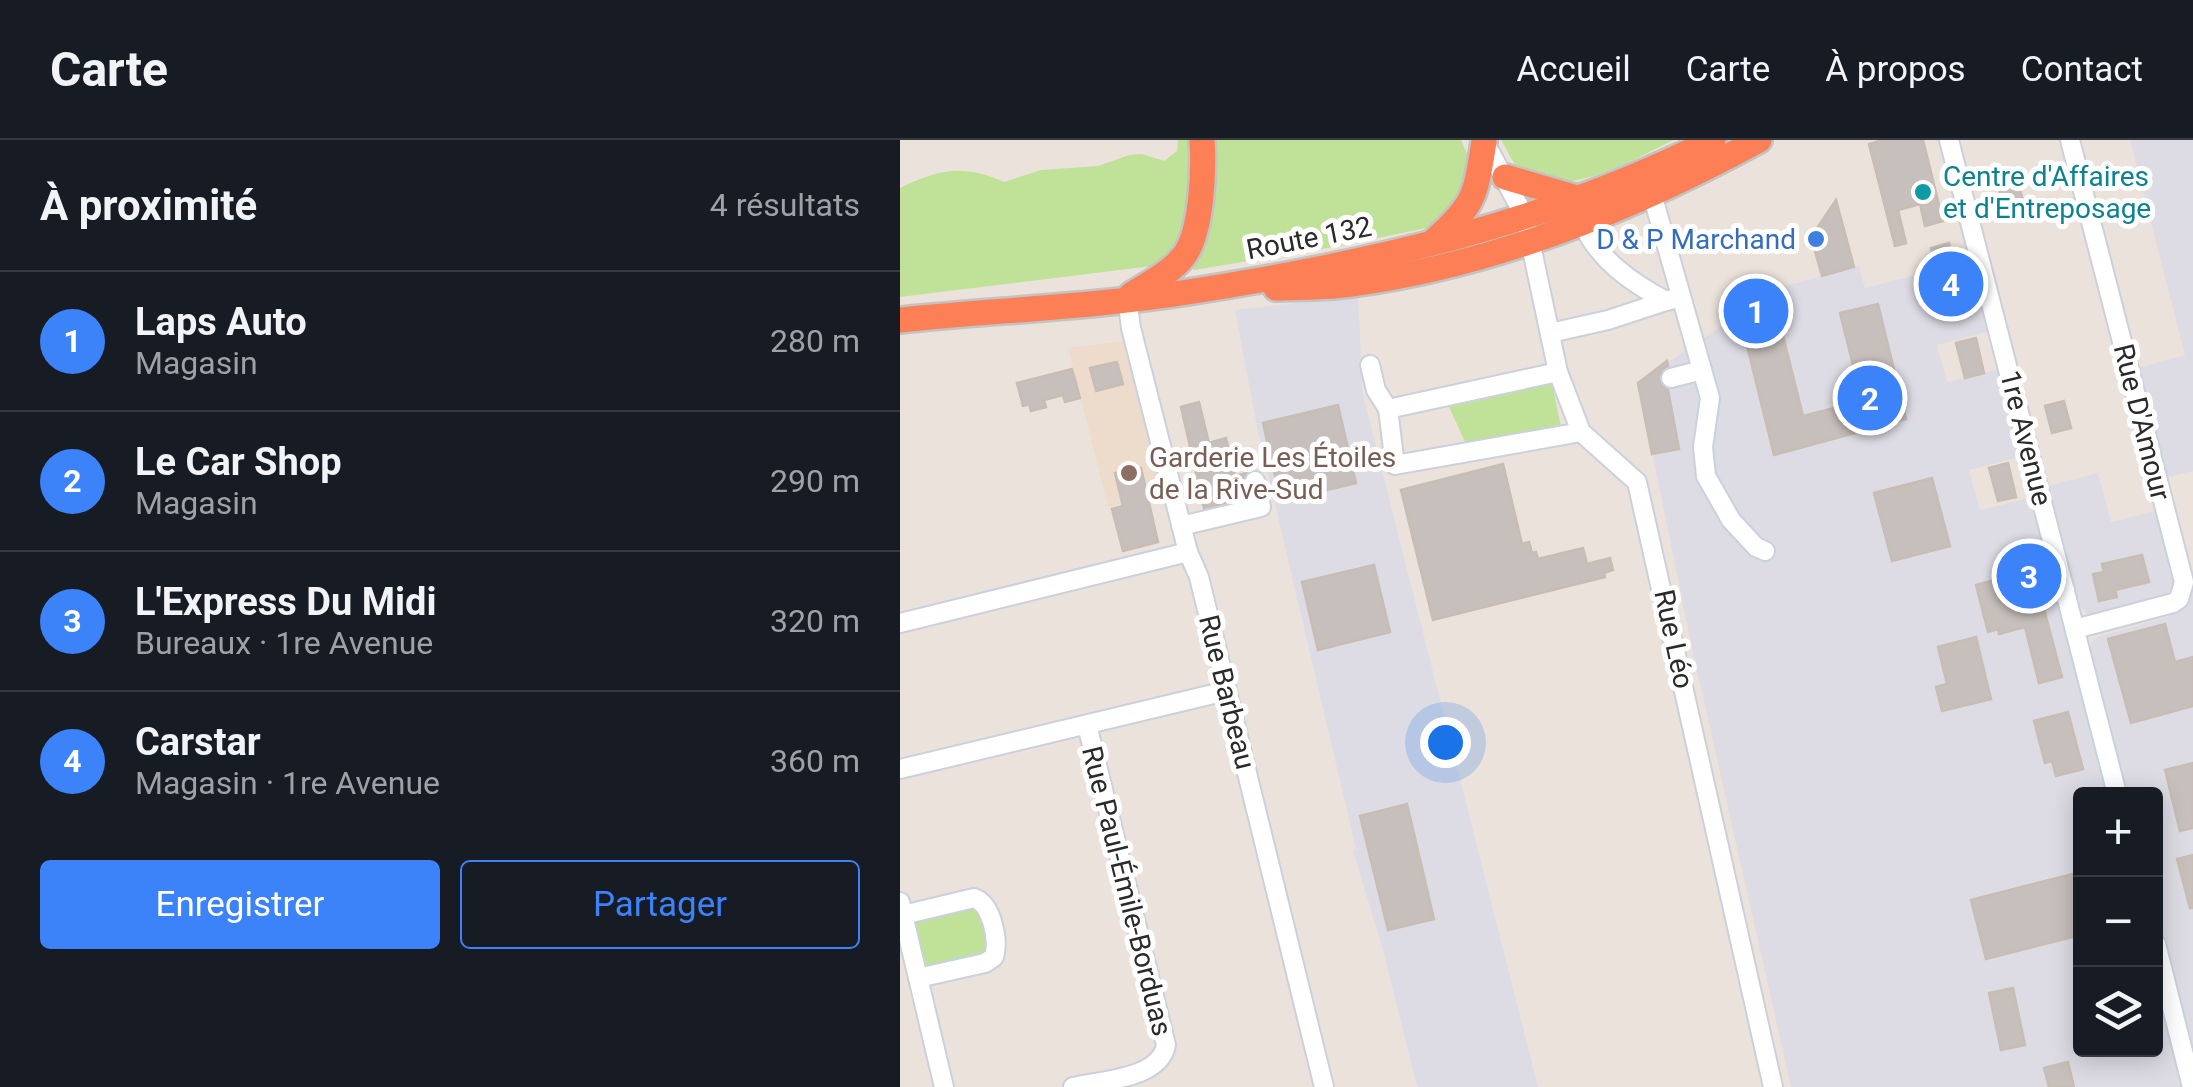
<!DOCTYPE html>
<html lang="fr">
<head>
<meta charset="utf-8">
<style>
  body { margin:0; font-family:Roboto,sans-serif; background:#20242c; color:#f1f3f6 }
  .controls { position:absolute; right:30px; bottom:30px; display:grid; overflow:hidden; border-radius:10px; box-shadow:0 5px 25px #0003 }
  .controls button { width:90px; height:90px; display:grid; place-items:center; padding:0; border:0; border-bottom:2px solid #363941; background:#171b24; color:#f1f3f6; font:50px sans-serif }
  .you { position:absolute; left:545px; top:602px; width:35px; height:35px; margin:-25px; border:8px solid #fff; border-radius:50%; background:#1a73e8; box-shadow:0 0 0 15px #1a73e833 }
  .badge { display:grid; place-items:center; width:65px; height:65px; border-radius:50%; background:#3c82f9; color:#fff; font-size:32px; font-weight:700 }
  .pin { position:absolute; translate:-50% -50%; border:5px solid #fff; box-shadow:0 2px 10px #0006 }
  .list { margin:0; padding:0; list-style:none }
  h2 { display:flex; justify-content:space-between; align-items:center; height:130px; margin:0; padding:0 40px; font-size:42px }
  h2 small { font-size:32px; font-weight:400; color:#9ea1a6 }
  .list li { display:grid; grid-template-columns:65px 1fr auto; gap:30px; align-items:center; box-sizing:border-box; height:140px; padding:0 40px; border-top:2px solid #363941 }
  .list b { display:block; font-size:38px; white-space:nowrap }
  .list p { margin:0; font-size:32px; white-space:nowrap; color:#9ea1a6 }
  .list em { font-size:32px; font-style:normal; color:#9ea1a6 }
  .actions { display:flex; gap:20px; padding:30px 40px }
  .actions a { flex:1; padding:22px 0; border:2px solid #3c82f9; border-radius:10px; text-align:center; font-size:35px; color:#3c82f9 }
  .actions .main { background:#3c82f9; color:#fff }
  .icon { flex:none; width:55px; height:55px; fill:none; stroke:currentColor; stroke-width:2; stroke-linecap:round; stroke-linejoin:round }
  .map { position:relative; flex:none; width:1293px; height:947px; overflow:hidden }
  header { display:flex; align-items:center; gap:60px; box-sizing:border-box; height:140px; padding:0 50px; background:#171b24; border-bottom:2px solid #363941 }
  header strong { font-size:48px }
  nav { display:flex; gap:55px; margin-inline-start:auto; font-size:35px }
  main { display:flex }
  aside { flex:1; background:#171b24 }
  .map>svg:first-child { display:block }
</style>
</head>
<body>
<header>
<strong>Carte</strong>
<nav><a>Accueil</a><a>Carte</a><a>À propos</a><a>Contact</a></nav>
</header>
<main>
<aside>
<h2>À proximité<small>4 résultats</small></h2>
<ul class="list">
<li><span class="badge">1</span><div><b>Laps Auto</b><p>Magasin</p></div><em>280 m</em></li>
<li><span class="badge">2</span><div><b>Le Car Shop</b><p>Magasin</p></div><em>290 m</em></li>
<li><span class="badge">3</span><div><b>L'Express Du Midi</b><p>Bureaux · 1re Avenue</p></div><em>320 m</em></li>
<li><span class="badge">4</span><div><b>Carstar</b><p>Magasin · 1re Avenue</p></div><em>360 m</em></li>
</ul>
<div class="actions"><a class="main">Enregistrer</a><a>Partager</a></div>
</aside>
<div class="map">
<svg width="1293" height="947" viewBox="0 0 1293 947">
  <rect width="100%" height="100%" fill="#ece2dc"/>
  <g fill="#dddce4">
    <polygon points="1230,0 1293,0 1293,331 1261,339 1234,229 1285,215"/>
    <polygon points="1071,121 1090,191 1037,205 1047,242 1099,229 1123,316 1069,330 1080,370 1134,357 1209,654 1180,654 1180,910 1256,910 1256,836 1283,947 891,947 793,513 738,243 835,177 831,161 959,126 965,148"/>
    <polygon points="458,156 463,255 638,947 517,947 483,810 453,711 456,709 358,292 335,170"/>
    <polygon points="1198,333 1211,382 1258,370 1274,442 1266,457 1195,475 1187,473 1176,462 1147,346"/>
    <polygon points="1293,449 1293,918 1256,772 1256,654 1225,654 1189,510 1192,501 1199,496 1268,477 1290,458"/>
  </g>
  <polygon fill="#eddccb" points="225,201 264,353 208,367 168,208"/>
  <g fill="#bfe298">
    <path d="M278,0H295L290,89L260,125L0,157V48C39,29 64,24 104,42L141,30L198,26L229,15L242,14L264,21L277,11Z"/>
    <polygon points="307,0 561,0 572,25 569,51 536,86 439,106 294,130 288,121"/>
    <path d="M601,0H774C733,19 668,60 624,33C613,26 608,11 601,0Z"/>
    <polygon points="652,244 661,287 566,304 549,267"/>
    <polygon points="73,765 81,773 89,807 84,815 27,827 15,786 17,779"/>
  </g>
  <g fill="#c7bfbb" stroke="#c7bdb5" stroke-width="2.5">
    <polygon points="983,0 1023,0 1043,81 1025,86 1020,64 998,70 1006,103 995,106 969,4"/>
    <polygon points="1116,33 1125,69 1106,75 1096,38"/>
    <polygon points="936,60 954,127 922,136 911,97"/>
    <polygon points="1049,103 1066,172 1042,178 1032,142 1040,140 1031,108"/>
    <polygon points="874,160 903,276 962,261 940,173 978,164 1006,279 874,315 838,169"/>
    <polygon points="1076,198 1084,233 1065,238 1056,203"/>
    <polygon points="767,221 768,226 762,230 759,240 768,250 779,309 752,314 738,243"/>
    <polygon points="217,222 223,244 196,251 190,228"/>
    <polygon points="172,229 180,258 165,262 163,255 144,260 146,267 131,271 129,264 123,266 117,243"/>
    <polygon points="1164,261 1171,288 1152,293 1145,266"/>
    <polygon points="299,262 309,303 326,298 335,336 346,333 343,343 346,358 304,368 281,267"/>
    <polygon points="438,265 456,343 381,361 363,283"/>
    <polygon points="1108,323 1116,357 1098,361 1089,328"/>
    <polygon points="603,324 622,404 629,402 632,413 636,412 638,419 683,408 687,424 710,418 713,430 704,433 705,437 533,480 501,350"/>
    <polygon points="241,328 258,402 223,411 212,369 223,366 215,333"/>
    <polygon points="1032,338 1050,406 992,421 974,353"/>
    <polygon points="1242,415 1249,442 1215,450 1217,457 1199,461 1193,434 1204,432 1202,424"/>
    <polygon points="474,425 490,492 418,510 402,442"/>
    <polygon points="1133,430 1138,445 1131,449 1129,460 1133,467 1144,469 1162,537 1139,543 1125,487 1099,494 1098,489 1088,492 1076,445"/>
    <polygon points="1265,484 1275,522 1293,517 1293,566 1231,583 1208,499"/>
    <polygon points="1076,497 1091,559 1042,571 1036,547 1047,544 1038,507"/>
    <polygon points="1168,572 1183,629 1156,636 1152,621 1145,623 1134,581"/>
    <polygon points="1293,623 1293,688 1280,691 1265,630"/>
    <polygon points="507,664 534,779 488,790 460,676"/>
    <polygon points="1293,715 1293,768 1290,768 1277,719"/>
    <polygon points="1180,732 1180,795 1086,819 1071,760"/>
    <polygon points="1113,848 1125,905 1101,910 1089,853"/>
    <polygon points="1168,922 1174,947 1149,947 1144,928"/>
  </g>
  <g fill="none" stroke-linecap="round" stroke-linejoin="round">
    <defs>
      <g id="minor">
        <polyline points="1049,0 1217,654"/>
        <polyline points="1170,0 1284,442 1279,459 1273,463 1175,489"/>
        <polyline points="584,1 625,77 658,232 681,292 737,342 873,947"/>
        <polyline points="752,54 810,258 803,307 806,336 831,380 856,407 865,411"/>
        <path d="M682,82C697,119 732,143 766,161L781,157"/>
        <polyline points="227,158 231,188 288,412 299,437 424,947"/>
        <polyline points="650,193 708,180 766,161"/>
        <polyline points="470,225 476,250 488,269"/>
        <polyline points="658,232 488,269 495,325 681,292"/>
        <polyline points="771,238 802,230"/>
        <polyline points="281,386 361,367 355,341"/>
        <polyline points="1141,457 1165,450"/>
        <polyline points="0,483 288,412"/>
        <polyline points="0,629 326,551"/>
        <polyline points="0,762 44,947"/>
        <path d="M3,775L74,758C92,764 99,800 94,817L85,823L18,838"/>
        <polyline points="1256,804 1292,947"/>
        <path d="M173,947C202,940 260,939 266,905L187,585"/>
      </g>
      <g id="highway">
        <polyline points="605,37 677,58"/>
        <path d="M535,100C576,63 575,56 584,2"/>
        <path d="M376,148C401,147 427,148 452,144C594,125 734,68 859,0"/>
        <path d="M231,155C248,144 270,133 283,117C302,94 304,30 302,0"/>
        <path d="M0,180C96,170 193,167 288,152C468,124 650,83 813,0"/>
      </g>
    </defs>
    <use href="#minor" stroke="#cad0dc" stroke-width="22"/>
    <use href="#highway" stroke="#c3c3c3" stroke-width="30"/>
    <use href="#minor" stroke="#fff" stroke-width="18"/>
    <use href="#highway" stroke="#fd7f55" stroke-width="25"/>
  </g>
  <circle fill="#0f9aa8" stroke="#fff" stroke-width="4" cx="1023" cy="52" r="10"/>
  <circle fill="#3f7fe0" stroke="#fff" stroke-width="4" cx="916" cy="99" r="10"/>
  <circle fill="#8d6e63" stroke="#fff" stroke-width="4" cx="229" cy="333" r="10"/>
  <g text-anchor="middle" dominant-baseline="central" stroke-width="10" stroke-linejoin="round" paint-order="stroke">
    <g font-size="28" fill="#0d838f" stroke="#fff" text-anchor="start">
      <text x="1043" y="36">Centre d'Affaires<tspan x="1043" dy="32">et d'Entreposage</tspan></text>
    </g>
    <g font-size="28" fill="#2a2a2a" stroke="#fff">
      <text transform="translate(409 98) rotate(-11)">Route 132</text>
      <text transform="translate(1242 282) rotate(76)">Rue D'Amour</text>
      <text transform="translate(1126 298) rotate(76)">1re Avenue</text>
      <text transform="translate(774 499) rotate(78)">Rue Léo</text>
      <text transform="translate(327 552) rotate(76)">Rue Barbeau</text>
      <text transform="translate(227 751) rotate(76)">Rue Paul-Émile-Borduas</text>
    </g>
    <g font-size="28" fill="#366cbe" stroke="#fff" text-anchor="end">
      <text x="896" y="99">D &amp; P Marchand</text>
    </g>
    <g font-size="28" fill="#785e54" stroke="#fff" text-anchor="start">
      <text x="249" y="317">Garderie Les Étoiles<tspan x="249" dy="32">de la Rive-Sud</tspan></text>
    </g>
  </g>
</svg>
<div class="controls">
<button>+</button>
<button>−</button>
<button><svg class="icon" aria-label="layers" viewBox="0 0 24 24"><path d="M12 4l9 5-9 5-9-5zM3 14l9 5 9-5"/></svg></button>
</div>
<div class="you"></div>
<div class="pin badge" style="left:856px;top:171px">1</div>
<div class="pin badge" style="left:970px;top:258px">2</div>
<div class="pin badge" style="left:1129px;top:436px">3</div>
<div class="pin badge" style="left:1051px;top:144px">4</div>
</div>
</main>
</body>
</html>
